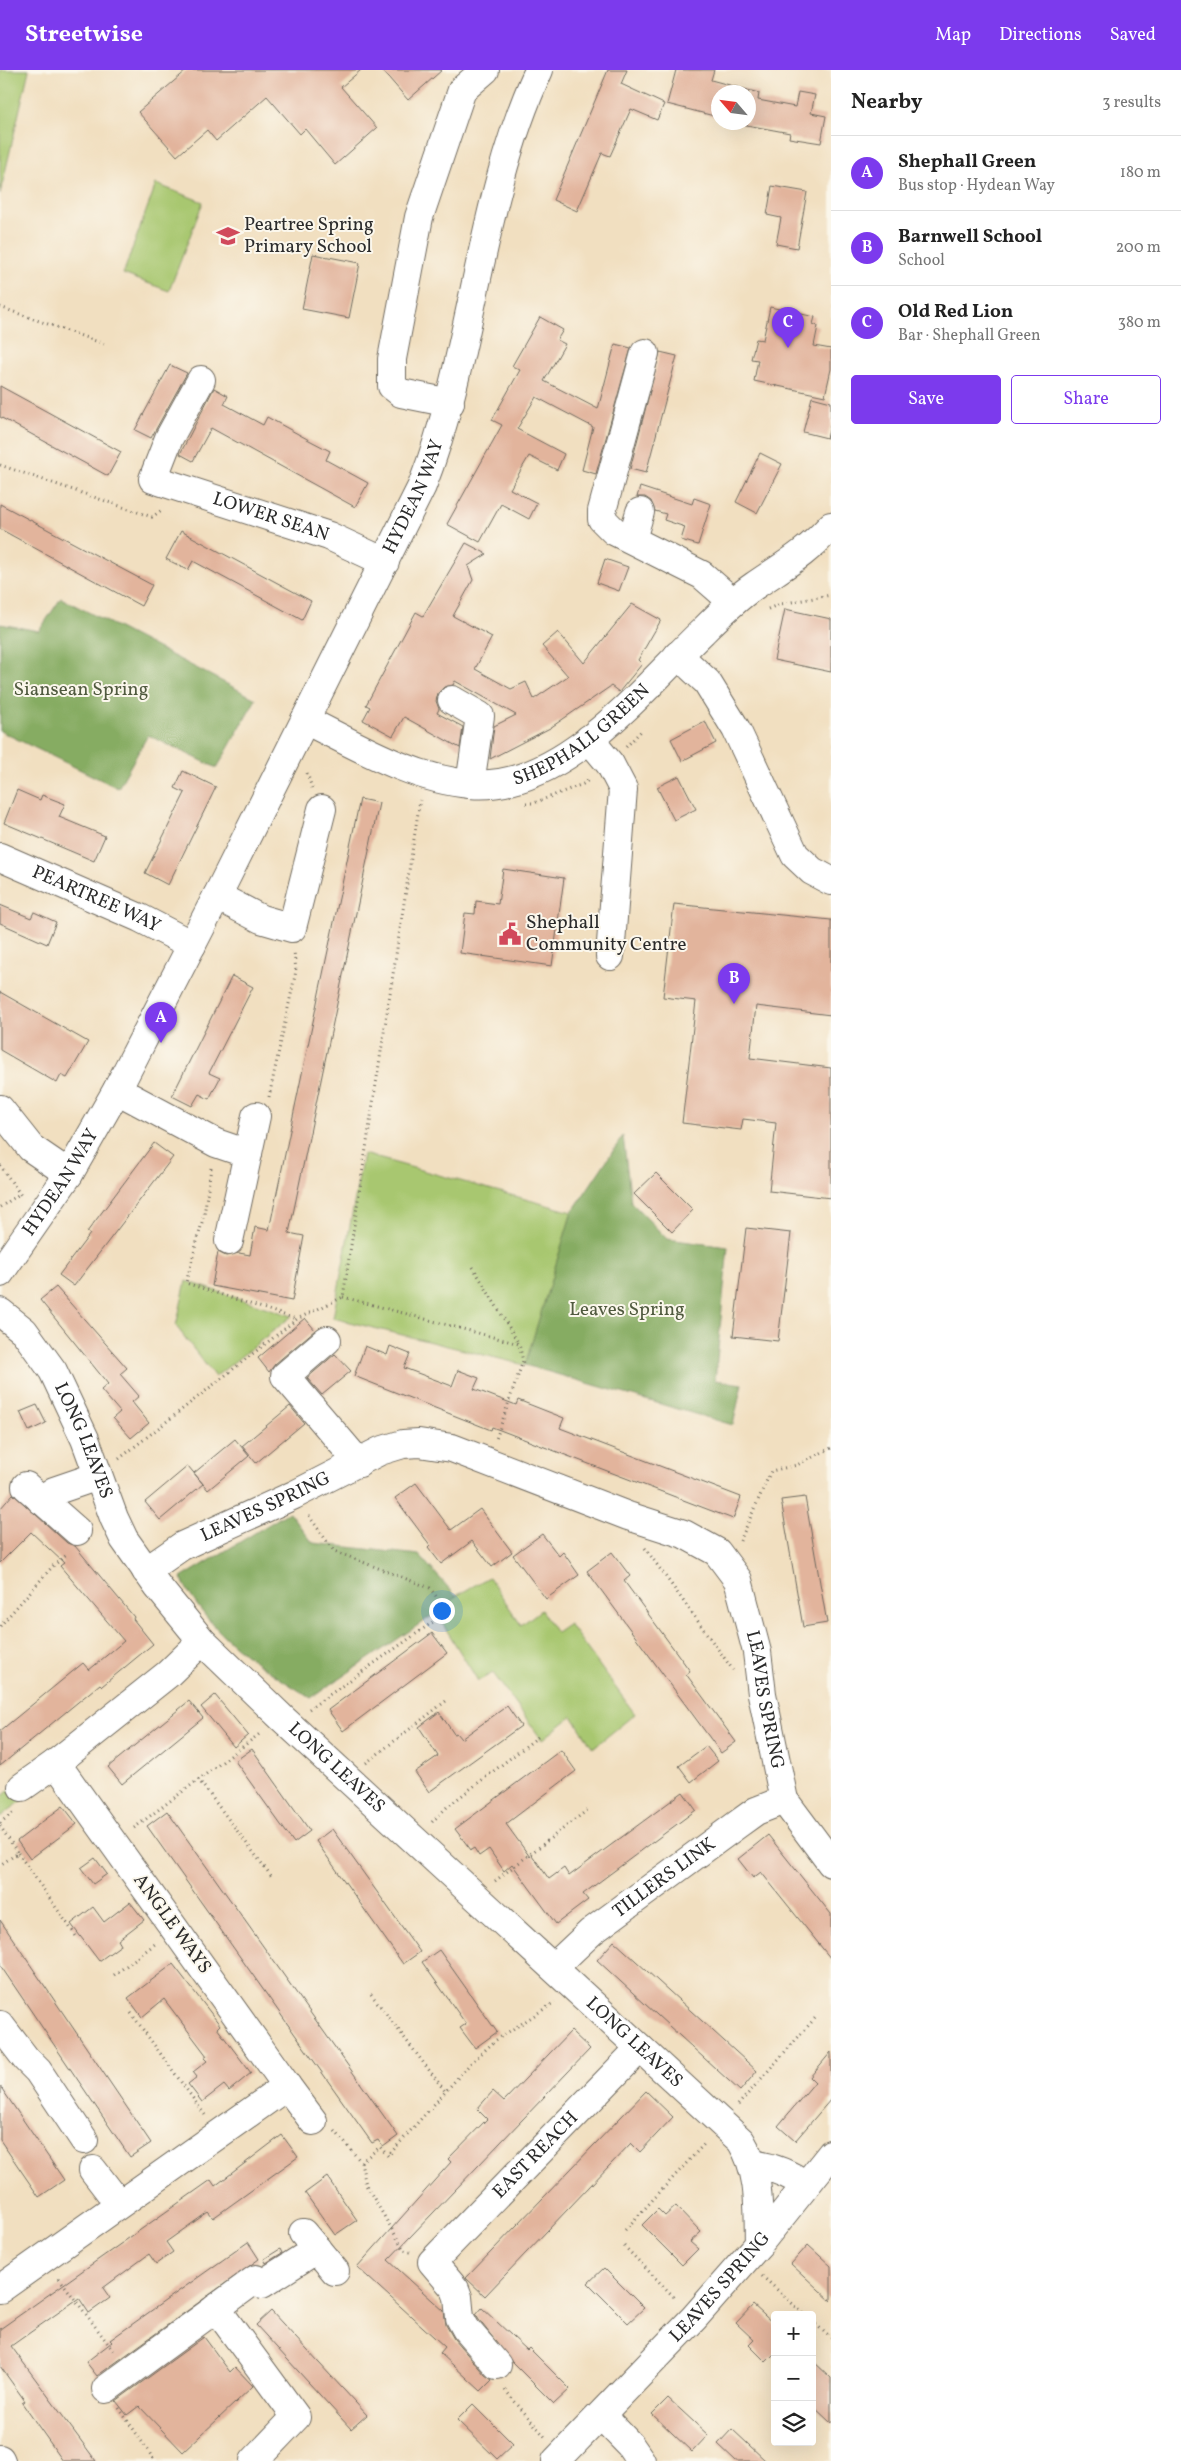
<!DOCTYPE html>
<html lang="en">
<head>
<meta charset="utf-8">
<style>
  body { margin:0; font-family:Vollkorn,serif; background:#f2f2f2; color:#222 }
  .controls { position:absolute; right:15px; bottom:15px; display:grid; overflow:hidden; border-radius:5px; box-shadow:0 5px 20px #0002 }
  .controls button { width:45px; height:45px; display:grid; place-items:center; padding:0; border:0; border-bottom:1px solid #e0e0e0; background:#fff; color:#222; font:25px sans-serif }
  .compass { position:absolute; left:711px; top:15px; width:45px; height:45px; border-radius:50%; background:#fff; box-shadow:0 5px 20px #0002; rotate:298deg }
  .you { position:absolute; left:441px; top:1540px; width:18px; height:18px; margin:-12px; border:4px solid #fff; border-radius:50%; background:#1a73e8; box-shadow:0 0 0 8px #1a73e833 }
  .badge { display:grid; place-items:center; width:32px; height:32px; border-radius:50%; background:#7c3aed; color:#fff; font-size:16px; font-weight:700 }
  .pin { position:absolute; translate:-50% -41px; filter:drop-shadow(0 1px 2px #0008) }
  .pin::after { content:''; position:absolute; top:26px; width:18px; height:15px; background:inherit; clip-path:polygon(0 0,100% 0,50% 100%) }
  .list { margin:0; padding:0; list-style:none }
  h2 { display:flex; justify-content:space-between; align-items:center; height:65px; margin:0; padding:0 20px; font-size:21px }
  h2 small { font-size:16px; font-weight:400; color:#767676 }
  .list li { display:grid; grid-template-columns:32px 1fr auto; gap:15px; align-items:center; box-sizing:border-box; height:75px; padding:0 20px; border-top:1px solid #e0e0e0 }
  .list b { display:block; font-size:19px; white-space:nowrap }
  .list p { margin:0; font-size:16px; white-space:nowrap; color:#767676 }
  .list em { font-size:16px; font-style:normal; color:#767676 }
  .actions { display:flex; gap:10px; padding:15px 20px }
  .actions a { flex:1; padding:11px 0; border:1px solid #7c3aed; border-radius:5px; text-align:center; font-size:18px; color:#7c3aed }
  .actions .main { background:#7c3aed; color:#fff }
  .icon { flex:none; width:28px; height:28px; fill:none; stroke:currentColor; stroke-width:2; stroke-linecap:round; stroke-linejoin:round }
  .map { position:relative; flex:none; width:831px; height:2391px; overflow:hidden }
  header { display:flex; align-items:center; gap:30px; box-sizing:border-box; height:70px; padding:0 25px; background:#7c3aed; color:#fff }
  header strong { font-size:24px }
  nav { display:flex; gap:28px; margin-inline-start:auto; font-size:18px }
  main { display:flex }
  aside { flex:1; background:#fff }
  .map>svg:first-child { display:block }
</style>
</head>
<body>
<header>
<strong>Streetwise</strong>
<nav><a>Map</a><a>Directions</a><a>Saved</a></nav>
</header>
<main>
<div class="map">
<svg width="831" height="2391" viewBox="0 0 831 2391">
  <rect width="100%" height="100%" fill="#fbf7ec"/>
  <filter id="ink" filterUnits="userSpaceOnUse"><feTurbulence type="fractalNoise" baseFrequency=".02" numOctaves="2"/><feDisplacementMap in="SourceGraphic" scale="10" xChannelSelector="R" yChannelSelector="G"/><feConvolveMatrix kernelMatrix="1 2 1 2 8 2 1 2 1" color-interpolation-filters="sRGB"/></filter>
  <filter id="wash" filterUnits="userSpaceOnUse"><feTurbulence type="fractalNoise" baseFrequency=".0096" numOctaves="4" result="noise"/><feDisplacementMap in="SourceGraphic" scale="20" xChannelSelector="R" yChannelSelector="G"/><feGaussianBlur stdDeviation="1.12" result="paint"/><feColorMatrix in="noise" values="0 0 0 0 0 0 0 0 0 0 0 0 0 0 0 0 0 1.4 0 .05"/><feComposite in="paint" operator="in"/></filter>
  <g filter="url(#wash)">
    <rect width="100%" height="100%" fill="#f1dfc0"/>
    <g fill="#a8c76f" stroke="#6a794d">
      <polygon points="0,0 29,0 0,124"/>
      <polygon points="156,114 203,132 169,221 123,204"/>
      <polygon points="363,1084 572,1142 525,1295 333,1248"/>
      <polygon points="186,1211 292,1246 215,1307 176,1256"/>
      <polygon points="489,1507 521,1555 541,1540 556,1563 569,1554 635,1644 593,1678 572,1646 542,1670 493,1603 478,1611 436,1543 456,1526"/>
      <polygon points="13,1717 23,1730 0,1747 0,1728"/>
    </g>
    <g fill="#86ac62" stroke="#586c46">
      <polygon points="61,528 256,629 217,698 148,665 118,718 0,661 0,554 39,561"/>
      <polygon points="623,1066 631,1132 667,1169 728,1177 715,1310 742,1314 733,1355 525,1295 572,1142"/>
      <path d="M289,1442L313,1473L419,1485L456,1526L436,1543L311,1628C259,1596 208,1564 181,1508Z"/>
    </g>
    <g id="blocks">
      <g fill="#e2b49c">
        <polygon points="187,0 361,0 341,17 377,58 335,95 305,59 300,64 267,26 216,71 207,60 177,86 138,42"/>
        <polygon points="382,0 442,0 408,30"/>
        <polygon points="608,0 627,0 621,14 664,34 657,50 631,39 610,86 602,83 577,141 553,130"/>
        <polygon points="676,0 714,0 711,10 759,23 758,30 795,37 798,22 815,25 811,43 826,46 821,73 789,68 790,63 741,54 741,52 748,52 748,22 718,22 718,47 667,34"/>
        <polygon points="772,116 807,122 797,178 776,174 781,148 767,145"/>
        <polygon points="313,184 360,193 349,248 302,239"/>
        <polygon points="770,237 815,247 813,254 818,256 814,276 831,279 831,299 825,326 754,311 758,290 751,289 756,269 763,270"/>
        <polygon points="540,247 563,260 557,270 565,274 544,311 598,339 615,274 631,278 596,404 582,400 593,357 536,327 517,359 564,384 557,400 529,386 510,419 537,433 529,449 501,434 480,472 447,454 502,355 492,350 520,300 512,296"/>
        <polygon points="660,282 677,286 646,403 630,399"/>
        <polygon points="170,295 187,303 151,368 135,360"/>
        <polygon points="0,316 121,382 108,406 0,347"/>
        <polygon points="214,318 228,326 224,334 263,355 267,347 309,370 330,381 326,390 368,413 355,437 211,358 193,391 180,384"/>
        <polygon points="812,327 831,332 831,353 827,368 803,362"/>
        <polygon points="760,383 782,394 757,443 736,432"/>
        <polygon points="640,417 692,434 694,428 711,434 698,475 681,470 685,457 664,450 666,444 655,441 651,431 645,427 637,427"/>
        <polygon points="0,434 152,515 141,536 0,459"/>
        <polygon points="181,461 311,531 302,550 193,491 188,500 166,489"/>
        <polygon points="466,473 487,484 468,496 473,510 453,546 492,567 475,599 511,619 526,612 534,629 568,606 542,576 558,562 584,593 632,534 661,550 638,590 642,594 619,622 611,616 550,658 490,689 494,656 516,645 455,611 453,615 444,617 438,623 436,631 439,639 437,643 463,657 460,678 404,647 393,666 363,650 370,637 366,635 416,542 423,546"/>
        <polygon points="605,489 628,497 619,521 597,513"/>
        <polygon points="785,539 831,549 831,602 774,590"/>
        <polygon points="705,651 716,673 682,691 671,669"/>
        <polygon points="183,701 216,717 168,815 145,803 185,723 175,718"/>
        <polygon points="679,706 696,739 674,750 657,717"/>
        <polygon points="17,720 40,730 42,725 65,734 59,747 105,766 94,791 4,753"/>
        <polygon points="360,729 379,733 289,1163 304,1166 292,1231 212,1216 218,1182 226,1186 239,1183 250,1185 255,1157 269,1160"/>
        <polygon points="503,799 564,808 552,896 460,883 465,843 475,844 476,831 498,834"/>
        <polygon points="674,834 831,850 831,945 756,936 750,988 831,998 831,1128 769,1121 776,1053 743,1049 741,1060 682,1053 696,931 663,927"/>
        <polygon points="0,835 31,848 34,842 56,852 47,874 0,853"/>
        <polygon points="232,906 253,917 209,1003 220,1008 209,1029 199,1024 192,1036 172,1026"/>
        <polygon points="0,922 88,972 67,1008 61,1005 57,1013 0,980"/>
        <polygon points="154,1073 173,1087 74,1216 59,1205 90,1164 87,1162"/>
        <polygon points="656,1103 693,1140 672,1162 634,1124"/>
        <polygon points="746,1158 791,1163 778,1271 733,1266"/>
        <polygon points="56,1217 127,1298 120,1304 139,1326 132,1332 149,1353 131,1368 113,1348 120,1342 101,1320 108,1314 40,1230"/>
        <polygon points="305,1248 315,1260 275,1294 269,1302 258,1288"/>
        <polygon points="365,1276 387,1285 390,1276 410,1284 404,1298 452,1316 458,1300 479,1308 474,1319 516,1335 518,1330 564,1348 560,1358 741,1427 733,1449 492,1357 491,1360 354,1306"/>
        <polygon points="335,1284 351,1301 322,1325 307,1308"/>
        <polygon points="37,1335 46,1353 29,1361 20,1342"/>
        <polygon points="290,1336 304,1353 256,1393 242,1376"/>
        <polygon points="235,1369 249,1386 208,1420 194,1403"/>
        <polygon points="188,1396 203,1414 160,1450 145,1432"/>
        <polygon points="416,1413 451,1460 480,1439 512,1482 492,1497 472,1471 441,1494 428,1477 430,1475 395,1428"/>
        <polygon points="13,1424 67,1473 75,1476 134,1547 133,1549 153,1574 102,1616 100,1614 0,1696 0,1661 83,1593 89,1600 124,1571 60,1496 64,1493 31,1462 0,1493 0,1439"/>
        <polygon points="805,1427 827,1553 803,1557 781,1430"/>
        <polygon points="542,1464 559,1486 563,1482 579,1505 546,1529 513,1485"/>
        <polygon points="612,1482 630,1506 624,1511 690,1601 686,1604 736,1672 721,1683 587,1501"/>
        <polygon points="432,1563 447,1583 343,1661 328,1640"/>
        <polygon points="215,1625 248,1665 234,1677 201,1637"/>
        <polygon points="189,1631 203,1648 122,1714 108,1697"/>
        <polygon points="507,1636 521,1656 429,1722 415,1702 438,1686 419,1657 439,1642 454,1664 456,1663 461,1669"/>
        <polygon points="706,1676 718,1691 691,1712 679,1696"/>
        <polygon points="252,1679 310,1761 294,1773 235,1691"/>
        <polygon points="561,1680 576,1701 506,1754 530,1787 532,1785 549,1809 564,1798 569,1806 683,1722 696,1740 583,1824 588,1830 556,1854 512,1794 504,1801 489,1779 479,1786 474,1778 471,1780 455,1759"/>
        <polygon points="63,1736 77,1754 30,1789 17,1771"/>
        <polygon points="167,1741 398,2066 383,2077 378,2070 372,2073 147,1756"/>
        <polygon points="332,1759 420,1882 403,1894 316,1771"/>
        <polygon points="768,1765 831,1844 831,1889 761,1802 753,1808 738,1789"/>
        <polygon points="95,1788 107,1804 93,1814 81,1798"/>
        <polygon points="130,1832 144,1850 118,1870 121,1875 99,1891 71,1854 93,1837 104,1852"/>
        <polygon points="0,1850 151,2073 130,2087 0,1895"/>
        <polygon points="614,1871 757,2001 740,2021 597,1890"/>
        <polygon points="439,1880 497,1962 475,1978 460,1958 466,1954 422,1892"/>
        <polygon points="173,1894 220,1955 217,1958 251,2003 229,2021 224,2015 202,2032 188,2014 197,2007 193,2002 207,1991 204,1988 207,1986 164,1929 142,1947 128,1928"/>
        <polygon points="571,1961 590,1979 388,2190 444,2241 446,2255 454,2269 485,2305 492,2310 481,2321 440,2283 445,2277 357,2197 451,2092 448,2089 487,2049 477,2039 493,2021 504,2031"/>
        <polygon points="831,1982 831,2029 795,2071 778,2056 815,2012 810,2007"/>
        <polygon points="0,2016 64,2110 39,2127 0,2070"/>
        <polygon points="646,2021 673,2047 640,2082 631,2073 485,2226 466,2208"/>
        <polygon points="282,2065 298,2087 213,2148 208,2142 166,2172 173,2182 156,2194 149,2184 103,2218 110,2228 89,2243 79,2228 11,2276 96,2391 63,2391 22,2333 25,2331 0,2296 0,2259 211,2110 215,2116"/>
        <polygon points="327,2107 357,2150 335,2165 305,2123"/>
        <polygon points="676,2136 701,2162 690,2172 698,2179 682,2195 642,2155 658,2139 665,2146"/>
        <polygon points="248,2172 259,2189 97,2306 86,2292 112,2272 110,2270"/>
        <polygon points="808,2175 831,2196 831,2231 791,2194"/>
        <polygon points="280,2179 282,2183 266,2193 264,2189"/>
        <polygon points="604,2198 644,2238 628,2253 588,2213"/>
        <polygon points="753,2235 775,2255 775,2283 766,2292 749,2275 754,2270 736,2253"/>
        <polygon points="482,2238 527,2280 529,2278 570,2319 554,2334 512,2292 479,2250 476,2245"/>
        <polygon points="271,2241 367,2345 351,2359 256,2255"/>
        <polygon points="204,2267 230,2302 235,2297 253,2316 183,2382 139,2336 127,2345 116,2331"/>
        <polygon points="812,2290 831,2308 831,2353 812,2335"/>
        <polygon points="668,2328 708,2365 692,2382 652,2344"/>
        <polygon points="473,2334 513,2374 497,2389 457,2350"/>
        <polygon points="732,2359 766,2391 736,2391 718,2374"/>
      </g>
    </g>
  </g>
  <g filter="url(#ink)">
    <use href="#blocks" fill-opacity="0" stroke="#706a5f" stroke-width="1"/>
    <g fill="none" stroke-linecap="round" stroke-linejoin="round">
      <defs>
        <g id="minor">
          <polyline points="645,283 602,441 602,449 614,461 702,505 733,532"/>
          <path id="s1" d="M201,310L169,368L153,409L329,466L385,492"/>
          <polyline points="450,333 401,323 392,316 392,289 419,147 462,20 485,0"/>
          <polyline points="632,469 640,442"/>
          <polyline points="678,585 707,612 736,659 795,785 812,801 831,811"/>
          <polyline points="452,630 480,646 470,714"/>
          <path id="s2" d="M305,650C356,675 411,709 470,714C561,723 643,618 703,561C719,545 735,529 754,516C783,496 807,483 831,456"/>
          <polyline points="589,669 610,694 623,719 610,886"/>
          <path id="s3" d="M0,787L140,848L192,875"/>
          <polyline points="217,826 261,849 292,858 322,739"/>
          <polyline points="117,1020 216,1073 248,1084"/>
          <polyline points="0,1039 31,1078 69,1104"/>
          <polyline points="229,1171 256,1046"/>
          <path id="s4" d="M0,1203L69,1104L117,1020L217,826L422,416C474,282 478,132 539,0"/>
          <path id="s5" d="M0,1242L24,1261L53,1301L85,1369L114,1448L124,1469L158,1517L202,1571L282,1648L741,2071C761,2104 758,2137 759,2174"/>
          <polyline points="327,1270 285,1306 359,1393"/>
          <polyline points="26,1416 77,1461"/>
          <polyline points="41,1430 54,1421 98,1406"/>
          <path id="s6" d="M146,1501L182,1476L294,1425L380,1381L403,1374L419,1373L452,1378L628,1446L684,1464L717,1482L738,1510L757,1582L762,1624L784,1730L831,1793"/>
          <polyline points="22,1717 56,1693"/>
          <path id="s7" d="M554,1897L591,1862L738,1754L756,1741L784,1730"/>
          <polyline points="0,1955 26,1989 38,2001 84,2070"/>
          <polyline points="287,2016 313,2051"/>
          <path d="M753,2094C772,2097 790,2104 806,2115"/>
          <polyline points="93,2100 119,2134"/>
          <polyline points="303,2163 335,2201"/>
          <polyline points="0,2219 287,2016 56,1693 168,1604 202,1571"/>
          <polyline points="216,2238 296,2347 254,2391"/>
          <path id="s8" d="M497,2295L466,2259L460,2248L458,2227L455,2219L432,2192L640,1978"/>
          <polyline points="106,2319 256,2209 262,2214 317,2179"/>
          <polyline points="601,2345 630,2375 641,2391"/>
          <polyline points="0,2389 1,2391"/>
          <path id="s9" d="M556,2391L694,2248L759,2174L831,2084"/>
        </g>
      </defs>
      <use href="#minor" stroke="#706a5f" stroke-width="30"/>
      <g stroke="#706a5f" stroke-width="3" stroke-dasharray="1 4" stroke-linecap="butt">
        <polyline points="0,237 104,274"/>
        <polyline points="0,395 152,447 163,439"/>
        <polyline points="768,539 780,534 831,525"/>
        <polyline points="626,677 642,660"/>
        <polyline points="307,703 312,718"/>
        <polyline points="526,733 534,733 583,714 590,709"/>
        <polyline points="269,1027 296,901 294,881"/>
        <polyline points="0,1095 22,1127"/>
        <polyline points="211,1098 204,1145 186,1213 296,1249"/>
        <polyline points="0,1137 18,1125"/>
        <polyline points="473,1197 519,1274"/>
        <polyline points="343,1227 519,1274 523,1291 496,1369"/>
        <polyline points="119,1389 297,1249 343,1227 420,730"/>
        <polyline points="309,1446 334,1481 430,1518 444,1537"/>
        <polyline points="740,1471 771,1401 797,1395 831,1378"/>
        <polyline points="645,1478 733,1600"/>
        <polyline points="0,1556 53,1496 68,1484"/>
        <polyline points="309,1639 433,1552"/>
        <polyline points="366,1693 446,1631"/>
        <polyline points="198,1709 272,1807"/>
        <polyline points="432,1752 447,1737 539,1666"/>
        <polyline points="0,1753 15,1741"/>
        <polyline points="0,1756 18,1783 0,1795"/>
        <polyline points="134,1758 261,1663"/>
        <polyline points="18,1783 78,1869"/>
        <polyline points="495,1811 590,1738"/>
        <polyline points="114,1905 155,1874"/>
        <polyline points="371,1924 445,2021"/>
        <polyline points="131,1943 205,2045"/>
        <polyline points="738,2035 816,1947"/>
        <polyline points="335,2061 361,2092 366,2115 404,2180 410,2182"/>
        <polyline points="361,2092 380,2077 388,2086 470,1994 496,1970 555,1932"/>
        <polyline points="625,2160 706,2072"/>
        <polyline points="624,2176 676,2229"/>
        <polyline points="762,2206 805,2245"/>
        <polyline points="59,2208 115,2283"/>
        <polyline points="812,2251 831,2268"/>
        <polyline points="505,2320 546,2368"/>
        <polyline points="119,2338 155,2391"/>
      </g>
      <use href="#minor" stroke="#fff" stroke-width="28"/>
    </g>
  </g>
  <defs>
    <symbol id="school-bare" viewBox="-9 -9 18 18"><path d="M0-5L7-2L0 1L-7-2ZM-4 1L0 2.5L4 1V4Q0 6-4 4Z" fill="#d1495b" stroke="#fbf7ec" stroke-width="2.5" paint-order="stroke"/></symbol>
    <symbol id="civic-bare" viewBox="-9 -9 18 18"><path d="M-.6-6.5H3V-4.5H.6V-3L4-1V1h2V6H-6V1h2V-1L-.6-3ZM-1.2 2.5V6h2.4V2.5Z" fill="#d1495b" stroke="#fbf7ec" stroke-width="2.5" paint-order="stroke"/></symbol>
  </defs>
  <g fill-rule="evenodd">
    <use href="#school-bare" x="212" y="150" width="32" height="32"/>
    <use href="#civic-bare" x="494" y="848" width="32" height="32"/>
  </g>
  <g text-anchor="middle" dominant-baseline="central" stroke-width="4" stroke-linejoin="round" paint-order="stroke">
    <g font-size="19" fill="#2b2b2b" stroke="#fbf7ec" text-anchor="start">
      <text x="244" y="155">Peartree Spring<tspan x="244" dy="22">Primary School</tspan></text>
      <text x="526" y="853">Shephall<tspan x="526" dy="22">Community Centre</tspan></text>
    </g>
    <g font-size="19" fill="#2b2b2b" stroke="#fbf7ec">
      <text stroke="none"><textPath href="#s4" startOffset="881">HYDEAN WAY</textPath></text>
      <text stroke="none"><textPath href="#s1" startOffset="234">LOWER SEAN</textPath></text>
      <text stroke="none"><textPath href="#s2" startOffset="304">SHEPHALL GREEN</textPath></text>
      <text stroke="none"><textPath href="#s3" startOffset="105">PEARTREE WAY</textPath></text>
      <text stroke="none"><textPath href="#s4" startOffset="109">HYDEAN WAY</textPath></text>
      <text stroke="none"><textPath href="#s5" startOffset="156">LONG LEAVES</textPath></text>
      <text stroke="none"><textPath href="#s6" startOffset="136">LEAVES SPRING</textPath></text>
      <text stroke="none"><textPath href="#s6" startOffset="780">LEAVES SPRING</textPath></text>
      <text stroke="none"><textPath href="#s5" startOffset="576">LONG LEAVES</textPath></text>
      <text stroke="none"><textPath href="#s7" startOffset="142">TILLERS LINK</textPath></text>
      <text transform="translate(172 1854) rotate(54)">ANGLE WAYS</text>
      <text stroke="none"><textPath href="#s5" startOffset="981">LONG LEAVES</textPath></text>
      <text stroke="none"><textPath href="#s8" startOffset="274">EAST REACH</textPath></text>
      <text stroke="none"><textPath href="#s9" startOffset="239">LEAVES SPRING</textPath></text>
    </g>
    <g font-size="19" fill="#505a3f" stroke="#fbf7ec">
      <text x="81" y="620">Siansean Spring</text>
      <text x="627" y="1240">Leaves Spring</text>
    </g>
  </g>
</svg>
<div class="controls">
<button>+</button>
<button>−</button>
<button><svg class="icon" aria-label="layers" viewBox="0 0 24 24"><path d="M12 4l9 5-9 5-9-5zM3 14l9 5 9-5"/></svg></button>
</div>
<svg class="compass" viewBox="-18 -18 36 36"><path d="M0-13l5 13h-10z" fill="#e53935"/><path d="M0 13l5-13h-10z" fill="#767676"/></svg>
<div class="you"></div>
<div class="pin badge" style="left:161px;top:973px">A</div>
<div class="pin badge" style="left:734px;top:934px">B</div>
<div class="pin badge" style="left:788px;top:278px">C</div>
</div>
<aside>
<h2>Nearby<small>3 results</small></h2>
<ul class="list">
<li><span class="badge">A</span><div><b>Shephall Green</b><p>Bus stop · Hydean Way</p></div><em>180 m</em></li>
<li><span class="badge">B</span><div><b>Barnwell School</b><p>School</p></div><em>200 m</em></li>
<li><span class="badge">C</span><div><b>Old Red Lion</b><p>Bar · Shephall Green</p></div><em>380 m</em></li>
</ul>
<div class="actions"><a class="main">Save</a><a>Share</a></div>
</aside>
</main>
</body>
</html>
